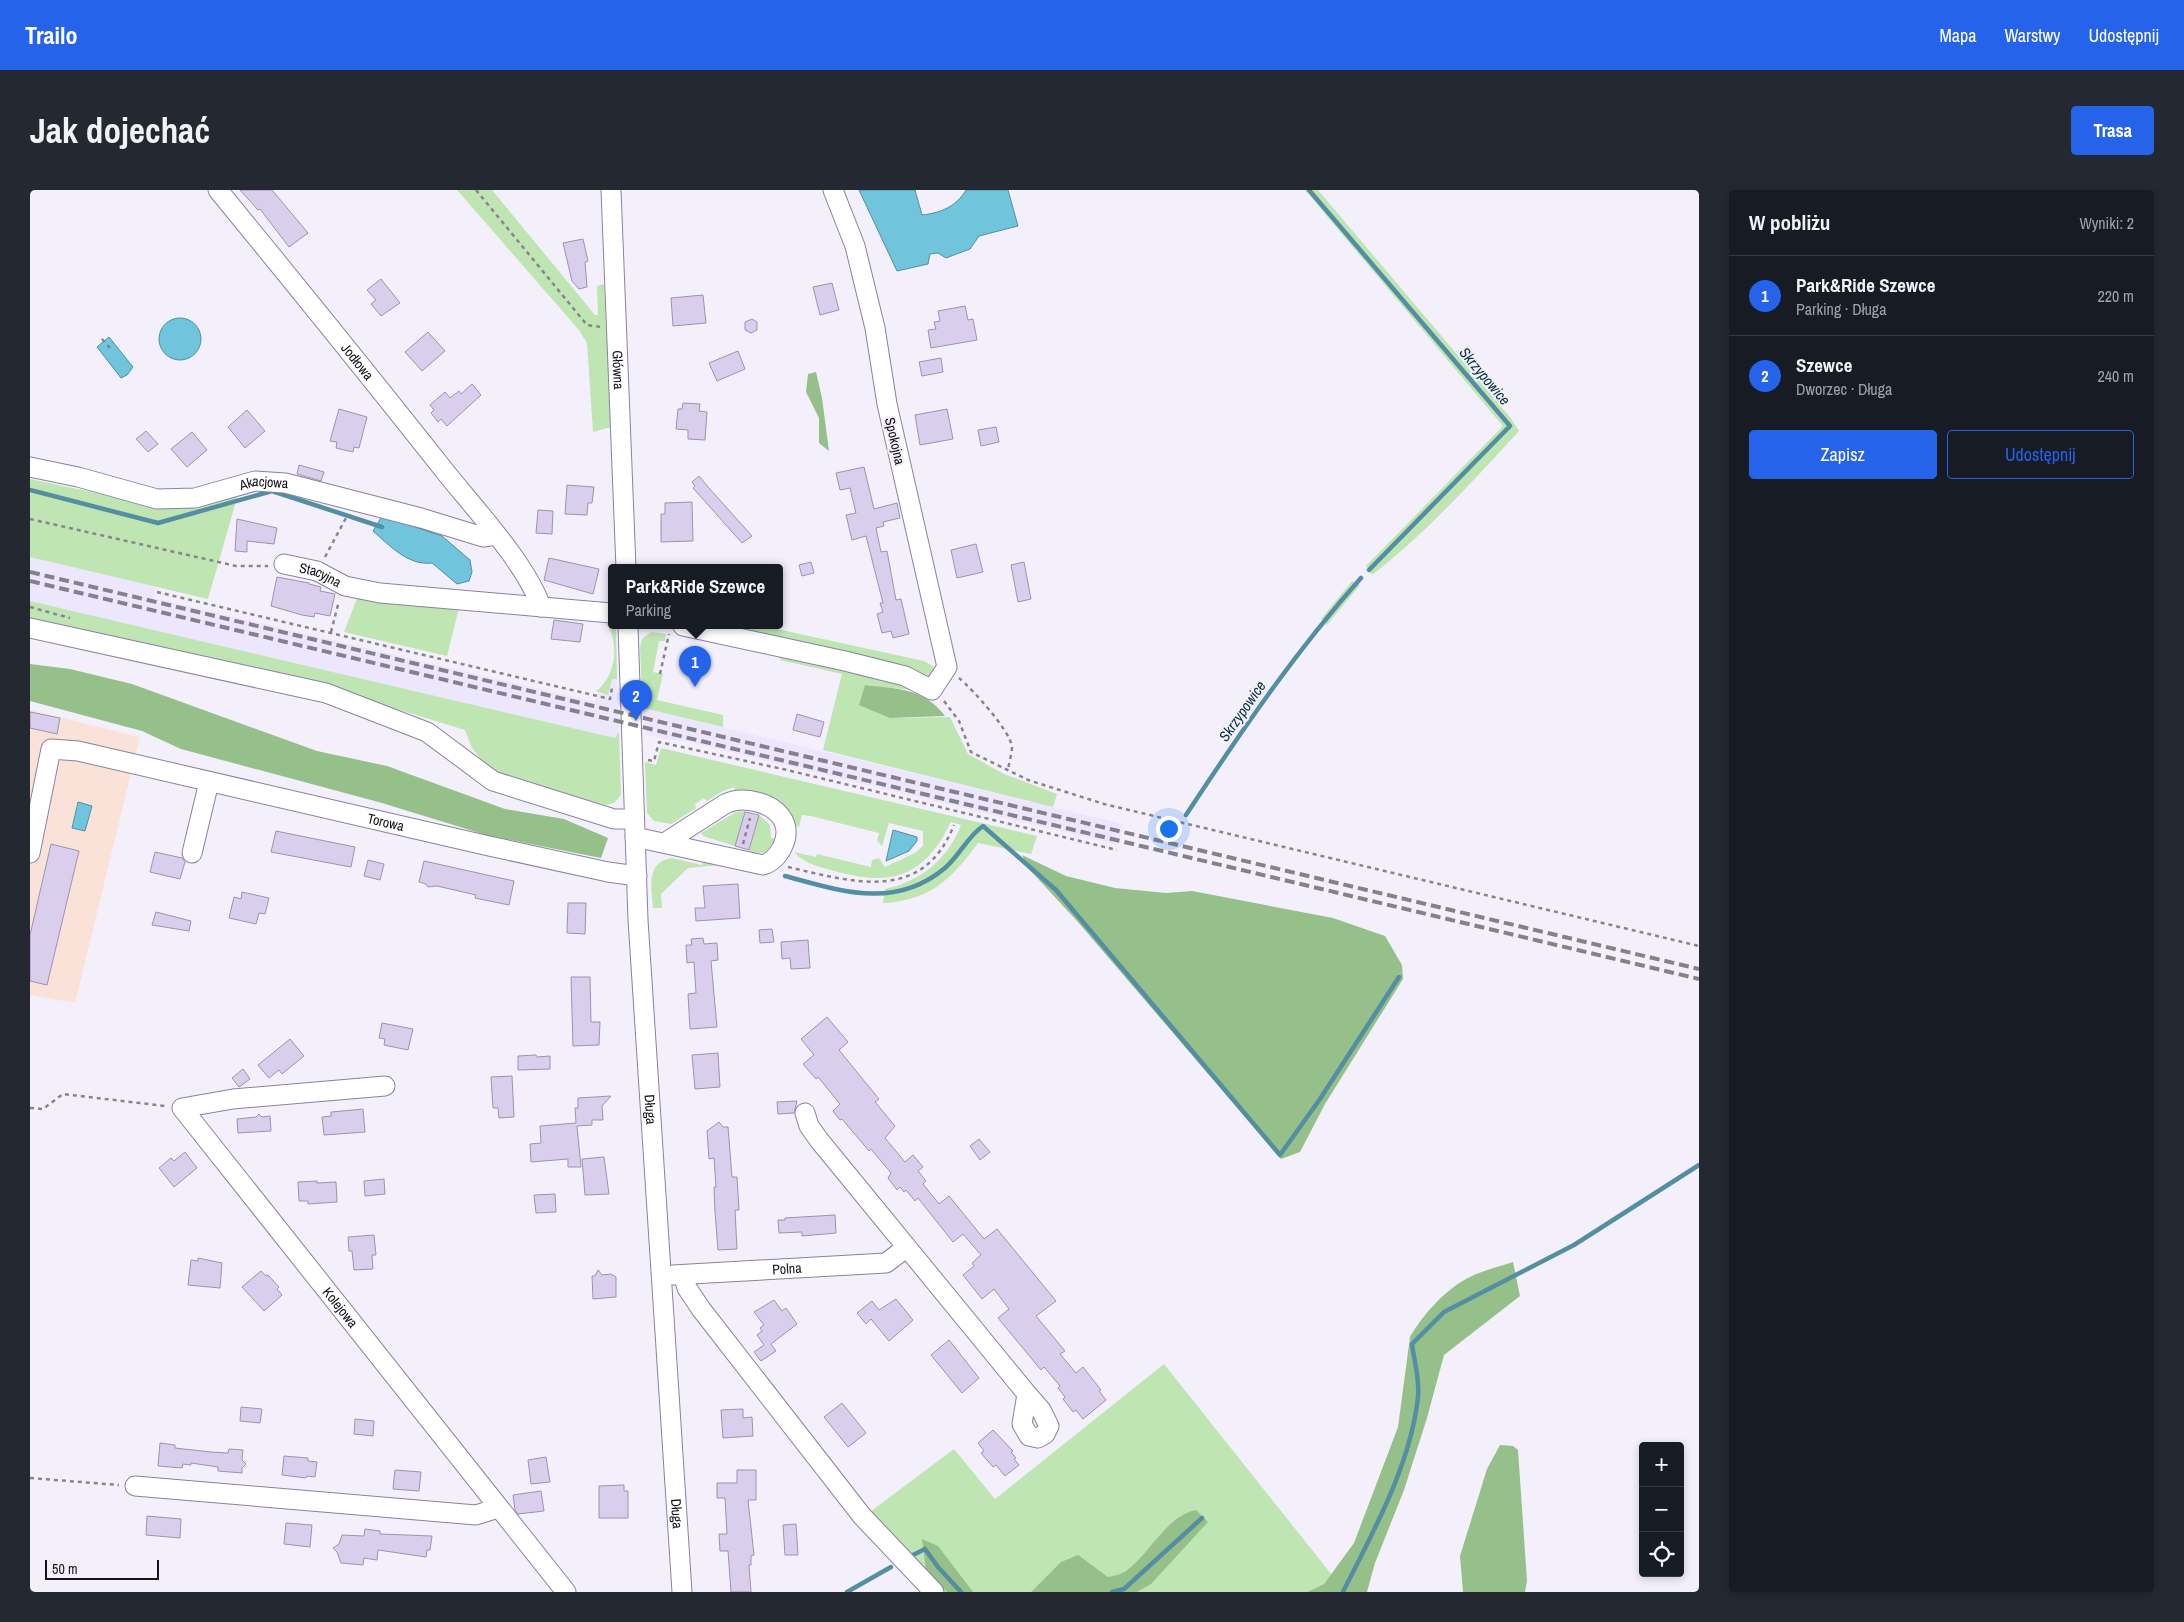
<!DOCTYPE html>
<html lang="pl">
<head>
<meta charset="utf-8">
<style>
  body { margin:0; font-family:"Archivo Narrow",sans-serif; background:#242831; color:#f1f3f6 }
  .controls { position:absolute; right:15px; bottom:15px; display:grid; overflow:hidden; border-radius:5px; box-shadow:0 2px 8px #0003 }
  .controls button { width:45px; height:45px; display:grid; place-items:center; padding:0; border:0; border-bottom:1px solid #363941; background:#171b24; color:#f1f3f6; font:25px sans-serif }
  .scale { position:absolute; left:15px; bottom:12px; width:114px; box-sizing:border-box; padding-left:5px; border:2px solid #14111c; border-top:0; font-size:14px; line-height:18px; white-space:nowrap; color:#14111c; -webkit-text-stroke:4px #f3f0fc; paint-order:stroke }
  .you { position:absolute; left:1138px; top:638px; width:18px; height:18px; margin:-12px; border:4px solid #fff; border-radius:50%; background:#1a73e8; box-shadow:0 0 0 8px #1a73e833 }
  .badge { display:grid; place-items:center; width:32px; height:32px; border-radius:50%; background:#2563eb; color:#fff; font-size:16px; font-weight:700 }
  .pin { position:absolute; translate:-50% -41px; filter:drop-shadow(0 1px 2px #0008) }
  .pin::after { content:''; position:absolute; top:26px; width:18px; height:15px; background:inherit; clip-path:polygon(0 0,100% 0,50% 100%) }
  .popup { position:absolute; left:578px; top:374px; width:175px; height:65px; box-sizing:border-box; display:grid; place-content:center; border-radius:5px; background:#171b24; filter:drop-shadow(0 1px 4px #0005); font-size:16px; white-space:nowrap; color:#9ea1a6 }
  .popup b { font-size:19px; color:#f1f3f6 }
  .popup::after { content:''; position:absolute; left:50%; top:100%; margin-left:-10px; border:10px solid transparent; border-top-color:#171b24 }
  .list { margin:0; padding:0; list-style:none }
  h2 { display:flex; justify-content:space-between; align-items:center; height:65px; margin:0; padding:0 20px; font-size:21px }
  h2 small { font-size:16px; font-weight:400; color:#9ea1a6 }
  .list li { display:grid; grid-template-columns:32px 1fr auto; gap:15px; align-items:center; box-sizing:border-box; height:80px; padding:0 20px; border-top:1px solid #363941 }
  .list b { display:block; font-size:19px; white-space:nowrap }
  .list p { margin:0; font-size:16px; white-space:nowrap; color:#9ea1a6 }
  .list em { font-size:16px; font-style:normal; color:#9ea1a6 }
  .actions { display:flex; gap:10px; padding:15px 20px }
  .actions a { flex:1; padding:11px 0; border:1px solid #2563eb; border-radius:5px; text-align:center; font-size:18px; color:#2563eb }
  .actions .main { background:#2563eb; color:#fff }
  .icon { flex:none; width:28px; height:28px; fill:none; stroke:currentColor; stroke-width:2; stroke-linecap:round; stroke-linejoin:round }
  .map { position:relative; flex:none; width:1669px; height:1402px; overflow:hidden; border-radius:5px }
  header { display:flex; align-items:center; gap:30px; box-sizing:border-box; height:70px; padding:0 25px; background:#2563eb; color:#fff }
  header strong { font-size:24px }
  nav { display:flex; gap:28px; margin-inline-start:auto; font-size:18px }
  .intro { display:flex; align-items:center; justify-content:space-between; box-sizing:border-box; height:120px; padding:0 30px }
  h1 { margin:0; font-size:35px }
  .button { padding:12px 22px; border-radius:5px; background:#2563eb; color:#fff; font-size:18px; font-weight:700 }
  main { display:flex; gap:30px; padding:0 30px }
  aside { flex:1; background:#171b24; border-radius:5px; box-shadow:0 2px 8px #0003 }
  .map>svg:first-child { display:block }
</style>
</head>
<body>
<header>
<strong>Trailo</strong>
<nav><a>Mapa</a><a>Warstwy</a><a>Udostępnij</a></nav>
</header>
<div class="intro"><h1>Jak dojechać</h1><a class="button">Trasa</a></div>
<main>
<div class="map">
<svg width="1669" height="1402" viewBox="0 0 1669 1402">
  <rect width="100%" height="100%" fill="#f3f0fc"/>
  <g fill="#ede7fe">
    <polygon points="0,367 126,396 124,408 565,512 568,502 566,501 574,495 582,482 587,489 589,541 585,548 0,411"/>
    <polygon points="613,518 1093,634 1088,655 646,549 645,551 615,544"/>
  </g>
  <polygon fill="#fbe2d9" points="0,520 110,547 45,813 0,805"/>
  <g fill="#bee5b2">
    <polygon points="427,0 462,0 565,125 568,125 567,96 574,94 581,237 563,242 557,153 549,140"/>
    <path d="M1275,0H1288L1480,227L1489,241C1443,291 1396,343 1342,385L1336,376L1473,236Z"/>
    <polygon points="0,289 142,319 209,301 178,409 0,367"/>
    <polygon points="1322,391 1330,395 1297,435 1291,429"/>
    <polygon points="328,406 429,418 417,466 314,442"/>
    <polygon points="0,411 585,548 589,541 591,605 584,613 576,615 474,588 452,571 441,556 435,540 344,512 0,434"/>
    <path d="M576,433L586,439L587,489H582L578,505L566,501C586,487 590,453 576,433Z"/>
    <polygon points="685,436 733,436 894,471 909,480 901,494"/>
    <polygon points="621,442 636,444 635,451 629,451 623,482 633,484 627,510 693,525 693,537 613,518 610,458 612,449"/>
    <polygon points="752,462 872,492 880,500 835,495 860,528 920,527 938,564 974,584 1027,604 1023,617 793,560 812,484 750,470"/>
    <path d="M631,558L1007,646L1001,664L948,653C922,689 899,711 853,713L855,699C891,691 917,670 931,635L921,632C895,685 864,697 808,682C791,677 776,675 764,662L786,667L787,664L841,677L842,670L849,668L855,677L885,663L893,656V641L859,633L852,656L847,651L849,643L781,626L772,625L769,637L766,636L749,612L705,601L704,597L691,602L677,611L674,608L665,614L666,618L641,634L624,631L617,623L615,572L626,575Z"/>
    <polygon points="715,621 705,656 673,646 671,643 706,622"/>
    <polygon points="729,625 740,635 741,648 746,649 736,662 718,665"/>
    <path d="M642,668L672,675L674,669L724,681L729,685L690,675L658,678L631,704L632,718H623C622,698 615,672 642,668Z"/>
    <polygon points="1134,1174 1302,1385 1294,1394 1277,1402 890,1402 832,1339 840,1322 924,1259 965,1309"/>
  </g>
  <g fill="#96c089">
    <polygon points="786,182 792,208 799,261 789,253 789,228 776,202 778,184"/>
    <polygon points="0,474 40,479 102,494 287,561 357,576 475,619 534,629 578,648 571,668 456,645 352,613 151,559 112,541 0,511"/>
    <path d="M835,495C868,499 894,498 915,526L860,528L829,515Z"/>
    <polygon points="992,665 1036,686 1085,698 1136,703 1162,701 1303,728 1355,746 1372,775 1373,789 1295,914 1270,962 1251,969 1047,731 997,677"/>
    <path d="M1483,1072L1490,1106L1414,1165L1397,1228L1374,1300L1345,1373L1337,1402H1277L1294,1394L1324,1353L1368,1237L1380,1147C1392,1126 1414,1101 1436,1089C1450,1081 1468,1077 1483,1072Z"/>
    <polygon points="1470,1255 1483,1256 1488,1260 1497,1391 1495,1402 1433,1402 1430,1366 1457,1279"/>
    <path d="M1166,1320L1178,1332L1121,1394L1107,1402H1001L1031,1372L1048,1365L1078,1387C1084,1386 1092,1384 1096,1381C1120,1364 1136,1326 1166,1320Z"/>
    <polygon points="892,1349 908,1356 943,1402 917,1402 896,1380"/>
  </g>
  <g fill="#70c4dc" stroke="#548ea2">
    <path d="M829,0H885L892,25C910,23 926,17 936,0H978L988,36L949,46L940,59L916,68L908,63L900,64L898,74L867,81Z"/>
    <circle cx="150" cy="149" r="21"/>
    <polygon points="79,147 103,177 97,185 91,188 67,157"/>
    <path d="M352,326L412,346L440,370L442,382L439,391L427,394L402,373C378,376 359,355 343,341Z"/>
    <polygon points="48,612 62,616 55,641 42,638"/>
    <polygon points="863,640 887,647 887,651 879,661 856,671"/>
  </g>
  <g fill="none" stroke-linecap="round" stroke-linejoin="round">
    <g stroke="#548ea2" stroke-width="4.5">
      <polyline points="1279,0 1480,236 1339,380"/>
      <polyline points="0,300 128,333 242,301 352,337"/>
      <path d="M1156,625C1210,543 1265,462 1331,388"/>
      <path d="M755,686C811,701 865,720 915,678C930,665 937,647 953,636L1026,700L1250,965L1290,909L1369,787"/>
      <polyline points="883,1365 895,1359 908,1377 931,1402"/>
      <polyline points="817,1402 861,1377"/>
      <polyline points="1082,1402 1094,1399 1172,1328"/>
      <path d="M1313,1402C1343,1342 1381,1274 1388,1207C1390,1190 1384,1170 1382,1154L1414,1122L1544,1055L1669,975"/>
    </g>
  </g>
  <g fill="#d9ceec" stroke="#9d93af">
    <polygon points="210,0 242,0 278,43 259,57 230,19 228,20"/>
    <polygon points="553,49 558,71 555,72 557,97 549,99 542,91 533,53"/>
    <polygon points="351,89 370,113 351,126 341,114 346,110 337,100"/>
    <polygon points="802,93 809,120 790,125 783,97"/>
    <polygon points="673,105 676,133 643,136 641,108"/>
    <polygon points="935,116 938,130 943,129 947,150 901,158 898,140 906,139 904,132 910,131 908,121"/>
    <polygon points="722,129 727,132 727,140 721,143 715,140 715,132"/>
    <polygon points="398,142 415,161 392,181 375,162"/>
    <polygon points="708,161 715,179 687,191 679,173"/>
    <polygon points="911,168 913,182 892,186 889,172"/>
    <polygon points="442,194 451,205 417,236 411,229 408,232 401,223 404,220 400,215 415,202 420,208 429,201 431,204"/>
    <polygon points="653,213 670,214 669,221 677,222 675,250 658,249 658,240 646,239 648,219 652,219"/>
    <polygon points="309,219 337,227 329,258 324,257 323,262 306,258 307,252 300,251"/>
    <polygon points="917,219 923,249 890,255 885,225"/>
    <polygon points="217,220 235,241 215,258 198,237"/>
    <polygon points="966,237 969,252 951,256 948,240"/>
    <polygon points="116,241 128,254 118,262 106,249"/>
    <polygon points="162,242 177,260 157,277 141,259"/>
    <polygon points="269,275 294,282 291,291 267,284"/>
    <polygon points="834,277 844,319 867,313 870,328 853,332 854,336 846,338 851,362 857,361 866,410 871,409 879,444 863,448 861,441 852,443 847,424 853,422 850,413 853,413 836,346 822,350 816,325 826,323 820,298 810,300 806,283"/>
    <polygon points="669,286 678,297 722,346 712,353 663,298 665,296 662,292"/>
    <polygon points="537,295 564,297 562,313 558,313 557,325 535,324"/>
    <polygon points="662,312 663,351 631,352 631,324 635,324 635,313"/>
    <polygon points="508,320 523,321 522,344 506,343"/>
    <polygon points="207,329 247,338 244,354 217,351 217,362 205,361"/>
    <polygon points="946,354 953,382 927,388 921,360"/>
    <polygon points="519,368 569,379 563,404 514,390"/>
    <polygon points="781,372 784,383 772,386 769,375"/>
    <polygon points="994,372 1001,409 988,412 981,375"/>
    <polygon points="247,387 279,393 279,394 291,397 290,401 305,404 300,426 285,423 284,427 272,425 241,416"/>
    <polygon points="524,430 553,434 550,452 521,449"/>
    <polygon points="0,522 30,528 27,544 0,538"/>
    <polygon points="767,524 794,532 790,547 763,540"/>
    <polygon points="715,622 729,625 719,660 705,656"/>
    <polygon points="246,641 325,657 321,677 241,662"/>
    <polygon points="21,654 49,661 17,795 0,791 0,745"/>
    <polygon points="125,662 152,668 155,672 150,689 120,682"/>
    <polygon points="338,670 354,674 350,690 334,686"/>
    <polygon points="394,671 484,691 479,715 445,708 446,705 407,696 398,697 396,694 389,692"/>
    <polygon points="708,694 710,728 666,731 665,718 675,718 673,696"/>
    <polygon points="212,702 239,708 235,724 229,723 226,734 199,728 204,707 211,709"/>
    <polygon points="538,713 556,713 555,744 537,743"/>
    <polygon points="126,722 161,731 159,741 122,735"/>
    <polygon points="742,739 744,752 730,753 729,740"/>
    <polygon points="673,748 674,754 687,753 688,770 681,771 687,837 660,839 658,804 666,803 664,772 657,773 656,755 662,755 661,749"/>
    <polygon points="778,750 780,778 761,779 760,768 752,769 751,752"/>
    <polygon points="541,787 560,787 561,832 570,832 569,855 543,856"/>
    <polygon points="797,827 818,852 809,860 849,909 845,912 865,936 855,948 875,972 883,965 893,977 888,981 896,991 893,994 909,1014 919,1006 954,1049 967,1039 1026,1111 1006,1126 1035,1161 1030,1164 1046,1183 1053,1177 1071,1200 1069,1201 1076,1210 1053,1229 1046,1220 1043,1222 1033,1209 1035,1207 1028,1198 1030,1196 1014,1177 1011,1180 968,1128 979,1119 964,1099 952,1109 933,1085 944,1076 942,1073 951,1065 933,1044 923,1052 888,1008 885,1011 876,1000 874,1002 870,997 867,1000 858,988 861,983 841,959 839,961 812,929 810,930 803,921 810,914 788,887 786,889 773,874 784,865 771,849"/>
    <polygon points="352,833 383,839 378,860 354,855 355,849 349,848"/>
    <polygon points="260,849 274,866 252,884 249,880 239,888 228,875"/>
    <polygon points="688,863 690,897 665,899 662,865"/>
    <polygon points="506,865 507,867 520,866 520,879 488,880 488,866"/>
    <polygon points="213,879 220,889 209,897 202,888"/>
    <polygon points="482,886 484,927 469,928 468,918 463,918 461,887"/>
    <polygon points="581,906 572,916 573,930 562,930 562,935 547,936 551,977 538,977 538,969 501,972 500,954 511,953 510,936 546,933 545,918 548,918 548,908"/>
    <polygon points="767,911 764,923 748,924 747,912"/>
    <polygon points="333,919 335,942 294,945 292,927 301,926 301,922"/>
    <polygon points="229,924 232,927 240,926 241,941 208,943 207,929 226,927"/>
    <polygon points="689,932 693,937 698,937 702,987 707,987 709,1020 705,1020 707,1059 688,1060 685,1022 684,997 686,997 684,968 679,969 677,941"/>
    <polygon points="949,949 960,962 950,970 940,956"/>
    <polygon points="155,962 167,978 144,997 129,978 141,968 144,971"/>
    <polygon points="574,967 579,1004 555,1005 552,969"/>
    <polygon points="354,989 355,1004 335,1006 334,991"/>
    <polygon points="287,991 287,993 306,992 307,1012 278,1014 278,1011 269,1011 268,992"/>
    <polygon points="525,1004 526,1022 506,1023 504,1005"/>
    <polygon points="805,1025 806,1043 772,1046 772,1042 749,1043 748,1030 755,1030 755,1028"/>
    <polygon points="344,1045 346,1065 342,1065 343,1079 324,1080 322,1061 319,1061 318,1047"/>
    <polygon points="168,1068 192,1073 190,1098 158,1095 161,1070 168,1071"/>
    <polygon points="568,1080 572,1085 581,1084 586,1087 586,1107 563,1109 562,1086 565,1086"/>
    <polygon points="231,1081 236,1086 238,1085 249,1097 247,1099 252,1105 234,1121 212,1097"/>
    <polygon points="866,1109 883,1130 859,1151 841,1129 836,1134 827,1123 842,1111 849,1120"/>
    <polygon points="744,1110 752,1121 756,1118 767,1134 741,1154 746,1161 731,1171 724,1162 734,1155 727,1145 732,1141 730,1138 734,1135 724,1122"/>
    <polygon points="919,1150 949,1188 932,1203 901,1165"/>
    <polygon points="812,1213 836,1243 818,1257 794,1227"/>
    <polygon points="211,1217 232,1219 230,1233 210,1231"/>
    <polygon points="713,1219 713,1228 722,1227 723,1246 693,1248 691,1220"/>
    <polygon points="325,1229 344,1231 343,1246 324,1244"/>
    <polygon points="963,1240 983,1261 981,1262 986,1268 984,1269 989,1275 975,1286 966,1275 963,1277 951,1263 954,1261 948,1253"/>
    <polygon points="130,1253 145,1255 145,1258 181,1262 198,1263 199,1259 213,1260 212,1270 216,1274 212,1278 212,1283 188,1281 188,1277 161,1273 161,1275 153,1274 152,1278 128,1276"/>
    <polygon points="254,1266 278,1268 278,1271 287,1272 285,1287 277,1286 276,1288 252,1285"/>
    <polygon points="516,1267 520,1292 501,1294 498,1270"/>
    <polygon points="365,1280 391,1282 389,1301 363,1299"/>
    <polygon points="707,1280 726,1280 726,1310 718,1310 724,1365 721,1366 721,1375 719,1375 721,1402 701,1402 698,1361 690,1361 689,1344 697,1344 695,1308 687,1308 687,1293 707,1293"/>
    <polygon points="594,1295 594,1301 598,1301 598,1328 569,1328 569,1296"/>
    <polygon points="511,1301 514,1321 488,1324 485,1320 483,1305"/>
    <polygon points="117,1326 151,1329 150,1348 116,1345"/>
    <polygon points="256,1333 282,1335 280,1357 254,1354"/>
    <polygon points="766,1334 768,1365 755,1365 753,1335"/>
    <polygon points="335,1339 350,1341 350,1344 402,1346 400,1360 397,1360 396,1367 348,1360 347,1370 334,1368 333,1375 311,1373 307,1362 303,1358 309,1354 312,1345 334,1346"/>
  </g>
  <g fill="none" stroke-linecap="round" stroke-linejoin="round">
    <defs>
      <g id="minor">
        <path id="s1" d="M188,0C265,94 342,189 417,284C446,320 497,375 511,417"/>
        <path id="s2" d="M581,0L596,378"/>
        <path id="s3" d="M0,277L48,287L127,309L165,308L225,291L255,293L391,328L453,347L466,345"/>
        <path id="s4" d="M254,374L287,381L315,396L350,403L581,423"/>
        <path id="s5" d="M598,436L608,730L652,1402"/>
        <polyline points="653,436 815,471 875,486 902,500 917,477 857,214 845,138 825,56 803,0"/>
        <polyline points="0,438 296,503 397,542 463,591 584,629 604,629"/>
        <path d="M605,647L733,675C749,670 762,647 753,630C743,612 712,605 695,614L636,652"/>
        <path id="s6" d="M0,663L21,559L48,561L459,656L578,682L607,686"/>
        <polyline points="162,663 179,592"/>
        <path id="s7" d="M355,896L203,909L152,918L536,1402"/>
        <polyline points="775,923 779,936 789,950 997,1204 992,1234 999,1246 1008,1248 1015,1244 1019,1236 1011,1220 997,1204"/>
        <path id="s8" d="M643,1085L856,1073L876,1058"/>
        <polyline points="653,1085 657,1098 671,1119 832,1326 904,1402"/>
        <polyline points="105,1296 446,1325 468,1318"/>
      </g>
    </defs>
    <use href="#minor" stroke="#8a829e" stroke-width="21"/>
    <g stroke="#878490" stroke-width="2.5" stroke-dasharray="4 4" stroke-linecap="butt">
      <polyline points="446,0 557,135 571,137"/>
      <polyline points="72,149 80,158"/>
      <polyline points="0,329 206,376 238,376"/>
      <polyline points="295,367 317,326"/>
      <polyline points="127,402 580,509 582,498"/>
      <polyline points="0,417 40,428"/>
      <polyline points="301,442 309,411"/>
      <polyline points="630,484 639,444"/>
      <path d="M929,488C942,499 980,540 982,557C982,563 979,573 978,580"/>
      <polyline points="914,511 929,531 941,562 998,590 1074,614 1669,756"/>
      <polyline points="618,570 624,571 629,552 757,580 1087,660"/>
      <polyline points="713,654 720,628"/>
      <path d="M758,677C823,692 893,714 924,635"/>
      <polyline points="0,918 13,919 33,904 135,916"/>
      <polyline points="0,1288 89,1295"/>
    </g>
    <use href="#minor" stroke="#fff" stroke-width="19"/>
    <g stroke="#84818d" stroke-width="4" stroke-dasharray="10 5" stroke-linecap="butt">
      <polyline points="0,382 1669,779"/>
      <polyline points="0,391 1669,789"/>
    </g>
  </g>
  <g text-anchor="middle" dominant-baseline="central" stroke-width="4.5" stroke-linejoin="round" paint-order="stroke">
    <g font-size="14" fill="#14111c" stroke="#f3f0fc">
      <text stroke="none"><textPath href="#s1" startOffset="221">Jodłowa</textPath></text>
      <text stroke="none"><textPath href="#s2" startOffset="180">Główna</textPath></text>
      <text transform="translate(865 251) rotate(77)">Spokojna</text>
      <text stroke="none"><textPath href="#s3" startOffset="240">Akacjowa</textPath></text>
      <text stroke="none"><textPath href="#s4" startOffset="38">Stacyjna</textPath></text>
      <text stroke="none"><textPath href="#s6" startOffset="449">Torowa</textPath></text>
      <text stroke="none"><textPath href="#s5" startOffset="484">Długa</textPath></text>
      <text stroke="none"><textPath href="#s8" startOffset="114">Polna</textPath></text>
      <text stroke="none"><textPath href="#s7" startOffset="459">Kolejowa</textPath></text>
      <text stroke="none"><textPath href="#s5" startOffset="889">Długa</textPath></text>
    </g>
    <g font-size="15" font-style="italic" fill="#08323c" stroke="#f3f0fc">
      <text transform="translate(1455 186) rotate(50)">Skrzypowice</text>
      <text transform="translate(1212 521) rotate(-55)">Skrzypowice</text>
    </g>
  </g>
</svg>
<div class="controls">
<button>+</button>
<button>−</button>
<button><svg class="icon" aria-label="locate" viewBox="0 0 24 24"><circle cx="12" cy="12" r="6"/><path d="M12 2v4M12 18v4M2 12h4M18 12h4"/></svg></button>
</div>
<div class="scale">50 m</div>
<div class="you"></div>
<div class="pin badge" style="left:665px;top:497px">1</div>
<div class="popup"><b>Park&amp;Ride Szewce</b>Parking</div>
<div class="pin badge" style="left:606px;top:531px">2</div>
</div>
<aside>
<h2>W pobliżu<small>Wyniki: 2</small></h2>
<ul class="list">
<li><span class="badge">1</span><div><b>Park&amp;Ride Szewce</b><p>Parking · Długa</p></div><em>220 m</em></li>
<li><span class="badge">2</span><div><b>Szewce</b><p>Dworzec · Długa</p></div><em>240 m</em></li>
</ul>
<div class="actions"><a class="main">Zapisz</a><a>Udostępnij</a></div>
</aside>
</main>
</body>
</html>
